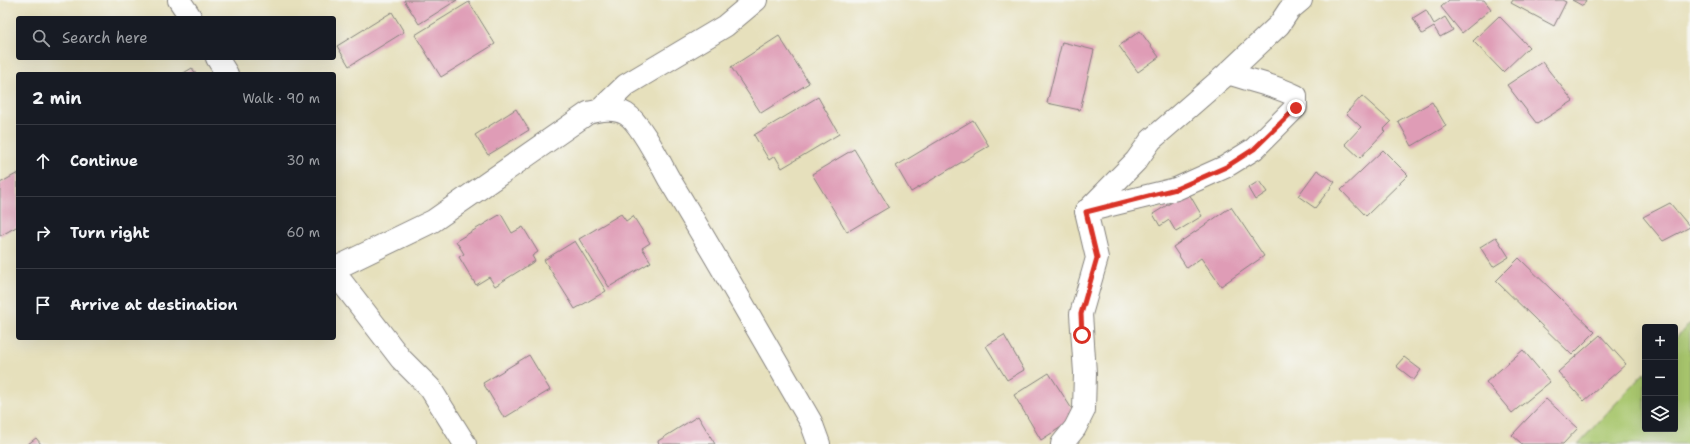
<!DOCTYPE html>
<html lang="en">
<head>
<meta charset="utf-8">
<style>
  body { margin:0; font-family:"Shantell Sans",sans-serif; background:#20242c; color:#f1f3f6 }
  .controls { position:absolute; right:12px; bottom:12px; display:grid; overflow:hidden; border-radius:4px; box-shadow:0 4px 16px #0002 }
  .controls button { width:36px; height:36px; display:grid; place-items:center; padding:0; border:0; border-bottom:1px solid #363941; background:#171b24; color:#f1f3f6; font:20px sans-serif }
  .stop { position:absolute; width:12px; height:12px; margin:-9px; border:3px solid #d93025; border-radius:50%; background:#fff }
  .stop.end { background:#d93025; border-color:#fff; box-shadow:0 1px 4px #0008 }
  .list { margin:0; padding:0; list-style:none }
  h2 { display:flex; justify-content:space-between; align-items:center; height:52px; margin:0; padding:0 16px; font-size:17px }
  h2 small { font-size:13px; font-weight:400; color:#9ea1a6 }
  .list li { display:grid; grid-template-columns:26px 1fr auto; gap:12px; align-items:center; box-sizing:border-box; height:72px; padding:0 16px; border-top:1px solid #363941 }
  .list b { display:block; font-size:15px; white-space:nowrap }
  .list em { font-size:13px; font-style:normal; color:#9ea1a6 }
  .icon { flex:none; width:22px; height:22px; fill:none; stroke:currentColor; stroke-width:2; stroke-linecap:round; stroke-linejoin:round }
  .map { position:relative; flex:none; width:1690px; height:444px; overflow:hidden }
  .search { position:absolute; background:#171b24; box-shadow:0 4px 16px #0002; left:16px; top:16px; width:320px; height:44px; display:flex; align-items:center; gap:10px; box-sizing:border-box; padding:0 14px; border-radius:4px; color:#9ea1a6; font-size:15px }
  .panel { position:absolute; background:#171b24; box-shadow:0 4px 16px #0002; left:16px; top:72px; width:320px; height:268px; border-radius:4px }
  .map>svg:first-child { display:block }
</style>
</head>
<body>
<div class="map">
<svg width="1690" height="444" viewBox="0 0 1690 444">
  <rect width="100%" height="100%" fill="#f6f6f2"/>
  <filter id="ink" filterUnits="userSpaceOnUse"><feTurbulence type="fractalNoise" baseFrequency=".025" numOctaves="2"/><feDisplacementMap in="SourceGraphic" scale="8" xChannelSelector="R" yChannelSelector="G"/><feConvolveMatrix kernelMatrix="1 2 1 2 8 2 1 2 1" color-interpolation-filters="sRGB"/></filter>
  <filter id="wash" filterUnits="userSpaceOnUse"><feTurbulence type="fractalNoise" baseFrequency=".012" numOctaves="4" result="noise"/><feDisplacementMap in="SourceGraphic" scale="16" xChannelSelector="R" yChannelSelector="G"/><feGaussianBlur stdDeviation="0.9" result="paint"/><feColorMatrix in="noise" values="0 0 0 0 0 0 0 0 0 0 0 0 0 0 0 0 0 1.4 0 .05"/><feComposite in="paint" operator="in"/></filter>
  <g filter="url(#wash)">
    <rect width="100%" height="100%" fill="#e6e0bc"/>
    <polygon fill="#a9c76e" stroke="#667454" points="1690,323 1690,444 1578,444 1645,372 1645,429 1675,429 1675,339"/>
    <g id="blocks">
      <g fill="#df9cb6">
        <polygon points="404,0 457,0 419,24"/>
        <polygon points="1449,0 1484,0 1491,9 1462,33 1441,7"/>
        <polygon points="1513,0 1562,0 1566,2 1554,26 1511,3"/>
        <polygon points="1572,0 1586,0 1583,6"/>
        <polygon points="469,2 495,44 441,77 415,35"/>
        <polygon points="1426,10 1434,24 1445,17 1453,30 1440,37 1434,27 1422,34 1413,18"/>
        <polygon points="392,12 404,32 349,66 337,46"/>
        <polygon points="1499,16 1529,47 1503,72 1473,41"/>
        <polygon points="1140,31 1159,57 1138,72 1119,46"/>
        <polygon points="779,36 809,83 761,113 731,67"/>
        <polygon points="1062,42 1094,50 1080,110 1047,103"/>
        <polygon points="1542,62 1573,101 1537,124 1507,85"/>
        <polygon points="192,68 196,74 182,74"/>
        <polygon points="1362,96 1391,122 1383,130 1385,131 1360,158 1345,144 1361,127 1346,113"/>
        <polygon points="818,97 839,134 782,168 775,156 769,160 754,135"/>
        <polygon points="1432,102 1446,126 1412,146 1398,121"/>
        <polygon points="516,109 529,130 488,155 475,135"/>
        <polygon points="973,120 989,146 911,192 896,166"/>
        <polygon points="854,149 889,207 847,232 812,174"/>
        <polygon points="1383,150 1408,175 1366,216 1341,190"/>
        <polygon points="1317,170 1335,182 1315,208 1298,196"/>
        <polygon points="18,173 18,226 0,236 0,183"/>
        <polygon points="1259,181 1267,192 1255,200 1248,188"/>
        <polygon points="1188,192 1202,216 1176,232 1169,220 1160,226 1153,214"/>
        <polygon points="1670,203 1690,227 1663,241 1643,217"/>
        <polygon points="1231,207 1264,256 1221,286 1201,258 1187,268 1173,247"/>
        <polygon points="501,214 512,233 523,227 538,252 532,256 535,261 495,286 489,277 476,285 459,257 464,254 456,241"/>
        <polygon points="621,214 626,221 633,216 650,243 642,248 651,262 609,287 579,239"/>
        <polygon points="1496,237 1509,257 1493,267 1480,247"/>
        <polygon points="575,241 606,291 575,309 544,260"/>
        <polygon points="1519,258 1595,332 1572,355 1496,281"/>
        <polygon points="1004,335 1024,370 1007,380 986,346"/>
        <polygon points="1600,335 1626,364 1584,401 1558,372"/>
        <polygon points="1523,350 1550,382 1512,413 1486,382"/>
        <polygon points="529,355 550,390 504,418 483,383"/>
        <polygon points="1404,357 1421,370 1414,380 1396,366"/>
        <polygon points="1049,373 1077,417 1041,440 1014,395"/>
        <polygon points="1546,399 1578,428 1563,444 1522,444 1512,435"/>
        <polygon points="698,416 715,444 659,444 658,441"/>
        <polygon points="36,438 41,444 28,444"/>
      </g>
    </g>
  </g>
  <g filter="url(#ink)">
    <use href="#blocks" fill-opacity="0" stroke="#84817c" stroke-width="1"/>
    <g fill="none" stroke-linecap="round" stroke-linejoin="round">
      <defs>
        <g id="street">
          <polyline points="179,0 191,18"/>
          <polyline points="217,58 227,74"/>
          <polyline points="600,110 626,85 725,26 756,0"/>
          <path d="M1086,211L1176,189L1225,167L1254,149L1296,107V96C1275,85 1250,81 1228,73"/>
          <polyline points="1087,211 1136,161 1151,140 1228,73 1279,25 1289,10 1301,0"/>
          <path d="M334,269L433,221L588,113C600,110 614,107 626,114C641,123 660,163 669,179C718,260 764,341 811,422L819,444"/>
          <polyline points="334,272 401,359 430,388 465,444"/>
          <polyline points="1062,444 1075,428 1084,410 1085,373 1081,314 1097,258 1086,211"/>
        </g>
      </defs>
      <use href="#street" stroke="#84817c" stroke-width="24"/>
      <use href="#street" stroke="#fff" stroke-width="22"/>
    </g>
  </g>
  <g fill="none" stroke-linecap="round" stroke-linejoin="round" filter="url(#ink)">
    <polyline stroke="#d93025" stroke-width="5" points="1082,335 1081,314 1097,258 1086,212 1176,189 1226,167 1254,149 1296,108"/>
  </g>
</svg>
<div class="controls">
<button>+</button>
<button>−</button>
<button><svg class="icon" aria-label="layers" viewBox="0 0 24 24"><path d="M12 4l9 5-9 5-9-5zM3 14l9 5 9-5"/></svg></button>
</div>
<div class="stop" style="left:1082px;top:335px"></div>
<div class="stop end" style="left:1296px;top:108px"></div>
<div class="search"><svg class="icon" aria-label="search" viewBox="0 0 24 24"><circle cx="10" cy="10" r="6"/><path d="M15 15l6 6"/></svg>Search here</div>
<section class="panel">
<h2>2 min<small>Walk · 90 m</small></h2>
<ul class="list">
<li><svg class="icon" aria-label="ahead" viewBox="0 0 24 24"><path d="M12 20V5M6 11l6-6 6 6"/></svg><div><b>Continue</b></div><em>30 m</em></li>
<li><svg class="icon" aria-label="right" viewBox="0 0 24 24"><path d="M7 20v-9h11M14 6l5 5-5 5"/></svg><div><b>Turn right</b></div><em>60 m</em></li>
<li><svg class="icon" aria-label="arrive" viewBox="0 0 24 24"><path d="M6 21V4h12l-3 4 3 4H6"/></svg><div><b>Arrive at destination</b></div></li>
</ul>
</section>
</div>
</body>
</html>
